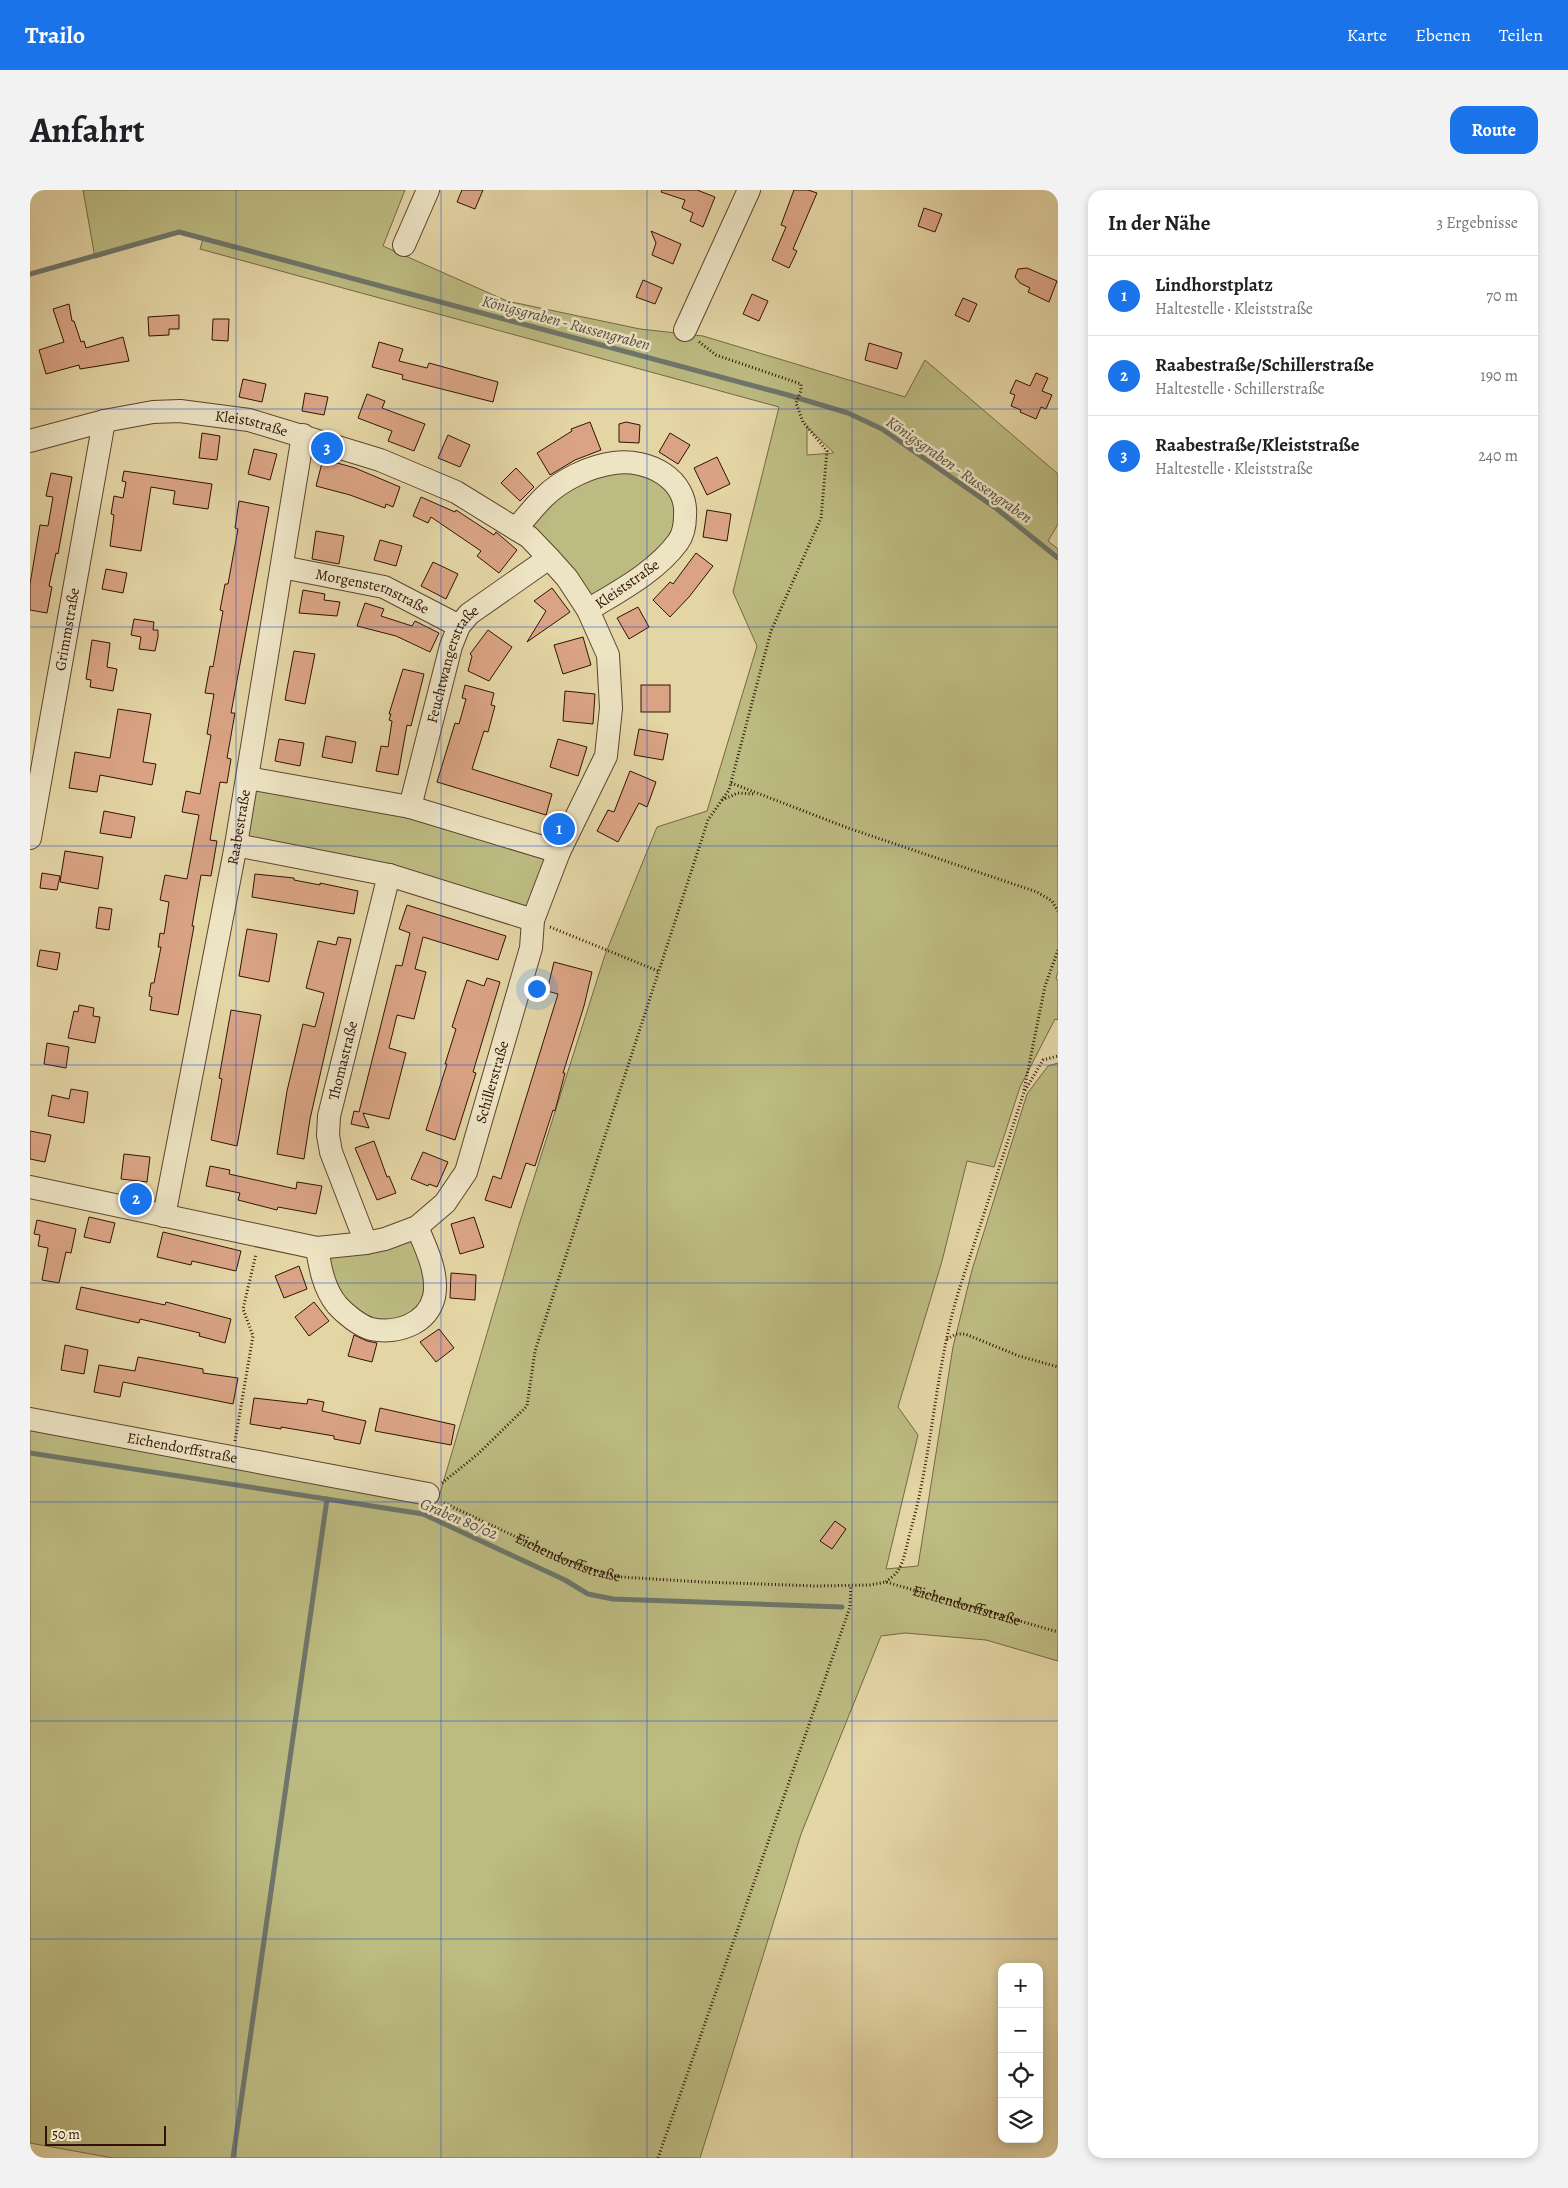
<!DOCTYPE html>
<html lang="de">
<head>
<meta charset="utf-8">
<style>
  body { margin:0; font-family:Alegreya,serif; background:#f2f2f2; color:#202124 }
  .controls { position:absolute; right:15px; bottom:15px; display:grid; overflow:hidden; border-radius:10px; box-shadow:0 2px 8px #0003 }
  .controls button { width:45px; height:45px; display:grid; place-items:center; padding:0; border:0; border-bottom:1px solid #e0e0e0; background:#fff; color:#202124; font:25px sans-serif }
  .scale { position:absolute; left:15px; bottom:12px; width:121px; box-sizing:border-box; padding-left:5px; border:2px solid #321206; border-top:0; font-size:14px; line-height:18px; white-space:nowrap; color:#321206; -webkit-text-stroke:4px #ede4c4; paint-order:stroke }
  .you { position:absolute; left:506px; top:798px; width:18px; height:18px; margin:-12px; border:4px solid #fff; border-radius:50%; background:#1a73e8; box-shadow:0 0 0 8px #1a73e833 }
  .badge { display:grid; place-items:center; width:32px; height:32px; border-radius:50%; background:#1a73e8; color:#fff; font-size:16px; font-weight:700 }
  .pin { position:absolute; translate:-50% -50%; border:2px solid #fff; box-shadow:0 1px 5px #0006 }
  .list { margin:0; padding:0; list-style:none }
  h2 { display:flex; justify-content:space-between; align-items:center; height:65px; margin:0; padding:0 20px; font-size:21px }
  h2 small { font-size:16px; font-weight:400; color:#757577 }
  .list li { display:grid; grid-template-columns:32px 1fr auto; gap:15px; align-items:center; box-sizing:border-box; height:80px; padding:0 20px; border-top:1px solid #e0e0e0 }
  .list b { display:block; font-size:19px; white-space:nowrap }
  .list p { margin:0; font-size:16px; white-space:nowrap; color:#757577 }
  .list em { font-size:16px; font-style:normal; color:#757577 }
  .icon { flex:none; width:28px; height:28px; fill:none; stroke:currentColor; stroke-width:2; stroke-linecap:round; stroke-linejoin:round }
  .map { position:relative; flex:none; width:1028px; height:1968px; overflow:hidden; border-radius:15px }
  header { display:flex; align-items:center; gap:30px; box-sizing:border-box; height:70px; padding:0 25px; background:#1a73e8; color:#fff }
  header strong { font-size:24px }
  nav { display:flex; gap:28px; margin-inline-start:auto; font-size:18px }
  .intro { display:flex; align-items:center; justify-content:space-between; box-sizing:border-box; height:120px; padding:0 30px }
  h1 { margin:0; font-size:35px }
  .button { padding:12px 22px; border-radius:15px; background:#1a73e8; color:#fff; font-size:18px; font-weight:700 }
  main { display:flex; gap:30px; padding:0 30px }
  aside { flex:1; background:#fff; border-radius:15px; box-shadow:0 2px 8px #0003 }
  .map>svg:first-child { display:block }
</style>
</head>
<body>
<header>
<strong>Trailo</strong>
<nav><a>Karte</a><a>Ebenen</a><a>Teilen</a></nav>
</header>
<div class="intro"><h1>Anfahrt</h1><a class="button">Route</a></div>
<main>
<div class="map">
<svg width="1028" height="1968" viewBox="0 0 1028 1968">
  <rect width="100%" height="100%" fill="#e4d5a5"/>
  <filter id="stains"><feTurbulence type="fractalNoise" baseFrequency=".004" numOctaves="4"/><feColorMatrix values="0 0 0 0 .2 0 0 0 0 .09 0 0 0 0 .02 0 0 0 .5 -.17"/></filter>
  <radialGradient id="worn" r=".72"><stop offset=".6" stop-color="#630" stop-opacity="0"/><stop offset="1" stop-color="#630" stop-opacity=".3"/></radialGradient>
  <g fill="#bcbb81" stroke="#764" fill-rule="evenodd">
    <path d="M53,0H375L353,56L477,111L610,139L673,146L875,207L895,170L1028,284V334L1018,351L1028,359V782L1026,788L1028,791V830L1025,829L990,897L964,977L937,971L912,1071L868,1217L888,1245L856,1379L888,1376L923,1157L942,1080L997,904L1018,876L1028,873V1471L956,1450L875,1443L851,1446L771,1644L670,1968H83L0,1953V1230L242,1282L408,1310L488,1038L575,765L627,637L677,621L727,456L703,402L749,217L170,59L173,49L150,43L65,68ZM777,237L804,263L777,265Z"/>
    <polygon points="585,274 649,299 648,350 558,417 488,338 515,307"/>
    <polygon points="219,590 527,663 502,728 209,653"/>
    <polygon points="387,1039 402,1107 378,1135 319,1124 289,1060"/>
  </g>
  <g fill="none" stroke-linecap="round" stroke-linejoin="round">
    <g stroke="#6e766a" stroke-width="5">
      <polyline points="0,84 149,42 758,205 818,223 852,239 967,319 1028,368"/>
      <polyline points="0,1263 393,1324 535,1390 558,1404 583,1409 812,1417"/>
      <polyline points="203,1968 297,1309"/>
    </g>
  </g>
  <g fill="#daa484" stroke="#321206">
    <polygon points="432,0 453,0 445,19 427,12"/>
    <polygon points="632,0 667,0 685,7 673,37 660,31 663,23 652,18 655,10 631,2"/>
    <polygon points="764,0 778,0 787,3 763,59 767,61 759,78 742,70 756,37 751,35"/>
    <polygon points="894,18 912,24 905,42 888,36"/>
    <polygon points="621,41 651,54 643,74 622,65 626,53"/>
    <polygon points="997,78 1027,91 1019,112 998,102 1000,98 990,93 985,87 988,79"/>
    <polygon points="613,90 632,98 625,114 606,107"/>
    <polygon points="722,104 738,111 729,131 713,124"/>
    <polygon points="933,108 947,114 939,132 925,125"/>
    <polygon points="39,114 42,131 44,131 51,152 54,151 56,158 93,147 99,171 50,179 49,175 16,184 9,160 34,152 23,119"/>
    <polygon points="149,125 149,139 139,139 139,145 119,146 118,127"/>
    <polygon points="183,129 199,129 198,151 182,150"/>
    <polygon points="349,152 373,159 369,171 397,178 399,173 468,192 463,212 372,189 373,185 342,177"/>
    <polygon points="839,153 872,163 867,179 835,170"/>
    <polygon points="1006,183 1018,188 1012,201 1022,205 1016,219 1011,217 1006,229 990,222 991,220 981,216 985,205 980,203 986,190 1000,196"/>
    <polygon points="213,189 236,194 232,212 209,207"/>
    <polygon points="275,203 298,207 294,225 272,221"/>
    <polygon points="337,204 355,211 352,218 395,234 384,261 358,251 362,241 328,228"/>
    <polygon points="560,232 571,260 545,270 520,285 507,263 542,241 541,239"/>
    <polygon points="596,232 610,235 609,253 589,252 589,234"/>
    <polygon points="172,243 190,246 187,270 169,268"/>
    <polygon points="640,243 660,255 648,274 629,262"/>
    <polygon points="418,245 440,255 430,277 408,268"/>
    <polygon points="224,259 247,264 240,290 218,284"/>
    <polygon points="687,267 700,294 677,305 664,278"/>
    <polygon points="293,269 325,278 370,297 363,317 356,314 355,318 320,305 286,296"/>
    <polygon points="486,278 504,297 490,311 471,293"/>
    <polygon points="94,281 182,294 178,319 143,314 145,301 121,297 111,361 80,356 84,325 81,324 84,306 93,308 96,292 92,291"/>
    <polygon points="21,283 42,287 28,364 26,363 19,396 22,397 17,423 0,420 0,394 10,335 18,336 23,307 16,306"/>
    <polygon points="391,307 425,322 426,320 464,345 466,342 487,360 469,383 447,366 451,361 401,327 398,333 383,326"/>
    <polygon points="209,311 239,317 201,523 205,523 197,568 201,569 197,593 190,592 180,650 187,651 181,686 171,685 162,736 164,736 148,825 120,820 122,807 119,806 121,793 124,793 131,757 128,757 130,743 134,744 139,712 130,710 135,685 157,689 169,625 152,622 156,601 170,604 181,545 177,544 184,504 175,503 180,476 183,477 193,421 190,420 195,394 198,394 208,339 205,338"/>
    <polygon points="677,320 701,324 697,351 673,347"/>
    <polygon points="286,341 314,346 309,374 282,369"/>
    <polygon points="350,350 372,356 366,376 344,370"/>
    <polygon points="666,363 683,376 659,407 640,427 623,410 640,392 643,394"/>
    <polygon points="403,372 428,384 416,409 391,396"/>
    <polygon points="76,379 97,383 93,403 72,399"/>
    <polygon points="522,398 540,422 497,452 516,421 504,411"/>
    <polygon points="273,400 295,404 294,410 310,412 307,426 269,423"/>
    <polygon points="335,413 354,419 351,426 382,436 385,431 409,443 400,462 366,446 327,436"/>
    <polygon points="608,417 619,437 599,449 587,428"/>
    <polygon points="104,429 124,432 123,440 128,440 128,447 125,461 109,459 111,447 101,445"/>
    <polygon points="458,440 482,457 459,491 438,481 442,466 440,464"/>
    <polygon points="553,447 561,475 533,484 524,455"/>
    <polygon points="62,450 80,453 77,477 87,479 83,501 60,497 61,490 56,489"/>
    <polygon points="264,461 285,464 275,514 255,510"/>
    <polygon points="373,479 394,484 381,536 377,535 368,585 346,581 351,556 358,557 362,531 359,530 361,524 359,524"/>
    <polygon points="435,495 464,503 461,515 465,516 458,542 454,541 442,579 522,604 516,625 407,592 425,533 429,534 436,509 432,508"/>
    <rect x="611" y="495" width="29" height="27"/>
    <polygon points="535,501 565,504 563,534 533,531"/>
    <polygon points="88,519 121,524 113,572 126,574 122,595 70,585 67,602 39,598 45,562 80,568"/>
    <polygon points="609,539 638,544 633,570 604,565"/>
    <polygon points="296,546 326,552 322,573 292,567"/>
    <polygon points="249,549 274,553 270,576 245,571"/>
    <polygon points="528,549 557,557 548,586 520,577"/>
    <polygon points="600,581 626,592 617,617 609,613 588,652 567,641 578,620 584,622"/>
    <polygon points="74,621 105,627 101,648 70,643"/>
    <polygon points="35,661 73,667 68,699 30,692"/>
    <polygon points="12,683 30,686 27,700 10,698"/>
    <polygon points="225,684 264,688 264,690 290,695 290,693 328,701 324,724 222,707"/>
    <polygon points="377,715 476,746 468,770 393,747 385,779 396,782 384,829 367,825 359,858 376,863 359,929 333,923 339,938 321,934 324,921 329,922 366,775 372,776 380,743 369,739"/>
    <polygon points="69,717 82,719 79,740 66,738"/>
    <polygon points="217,739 247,744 239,792 209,786"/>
    <polygon points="308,747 321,749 280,929 274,969 247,964 257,901 273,834 285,837 294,803 276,798 288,751 306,755"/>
    <polygon points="10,760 30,763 27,780 7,776"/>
    <polygon points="524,772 562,782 554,816 533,883 535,883 525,921 523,920 505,976 496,973 481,1018 455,1010 463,986 471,989 528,804 517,801"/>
    <polygon points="457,788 470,792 443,882 446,883 425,950 396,940 417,874 415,874 426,839 422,837 437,790 454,796"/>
    <polygon points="49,815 64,818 63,826 70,827 65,853 38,848 44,821 48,822"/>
    <polygon points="201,820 231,825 207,956 181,950 192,889 189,888"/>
    <polygon points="17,853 39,857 36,878 14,874"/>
    <polygon points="41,899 58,902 54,933 18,926 22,905 39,909"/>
    <polygon points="0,941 21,945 15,972 0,969"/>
    <polygon points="344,951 357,987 359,986 366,1003 347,1010 325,958"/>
    <polygon points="393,962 418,972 407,997 399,994 398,996 381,989"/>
    <polygon points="94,964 120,967 117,992 91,989"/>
    <polygon points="180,976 200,980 199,984 266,999 267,992 292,996 286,1024 248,1017 247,1020 208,1010 210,1003 176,996"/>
    <polygon points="59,1027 85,1033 80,1053 54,1047"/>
    <polygon points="444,1027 454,1057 430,1064 421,1034"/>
    <polygon points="7,1030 46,1039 41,1063 36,1062 29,1093 12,1090 18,1058 8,1056 10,1045 4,1044"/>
    <polygon points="133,1042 211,1061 206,1081 162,1071 161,1075 127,1067"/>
    <polygon points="269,1076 277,1099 254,1108 245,1086"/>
    <polygon points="421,1083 446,1085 445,1110 420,1108"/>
    <polygon points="51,1097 135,1115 136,1112 201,1129 195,1153 169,1146 170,1143 110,1129 109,1133 46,1119"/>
    <polygon points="284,1112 299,1131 279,1146 265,1127"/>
    <polygon points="409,1139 424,1158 406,1172 390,1152"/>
    <polygon points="324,1145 337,1151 347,1153 342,1172 318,1166"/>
    <polygon points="35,1155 58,1160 54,1184 31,1180"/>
    <polygon points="108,1167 173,1179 173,1183 208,1188 203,1214 93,1192 90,1207 64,1202 69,1175 105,1181"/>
    <polygon points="224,1208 277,1214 278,1209 294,1212 292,1221 336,1231 330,1254 304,1249 304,1246 251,1237 251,1239 220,1234"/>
    <polygon points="350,1218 425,1235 421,1255 345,1241"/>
    <polygon points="805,1331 816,1339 802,1359 790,1351"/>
  </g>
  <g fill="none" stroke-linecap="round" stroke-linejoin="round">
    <defs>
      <g id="minor">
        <polyline points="374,55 398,0"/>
        <polyline points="655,140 719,0"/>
        <path id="s2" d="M0,251L74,231L123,222L150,221L219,230L350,270L426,302L499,347L519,368L537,388L558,420L578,465L581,518L576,566L529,662L503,730L501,758L436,982L415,1013L387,1037L355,1049L336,1053L287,1058L0,997"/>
        <path d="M486,339C495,328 504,317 514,307C531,290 560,276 584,273C618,268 658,289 655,326C655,334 653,345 648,352C626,382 589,401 558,420"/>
        <path id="s3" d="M252,377L354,397L429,436"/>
        <polyline points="218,588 380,617 529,662"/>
        <path id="s4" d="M380,617L421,456L429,436L439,424L519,368"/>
        <path id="s5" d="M0,648L74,231"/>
        <polyline points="206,655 359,685 503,730"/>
        <path id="s6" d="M134,1026L206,655L273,245"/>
        <path id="s7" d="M336,1053L301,962L298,945L299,926L359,685"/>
        <path d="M287,1058C290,1078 294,1099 307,1115C315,1124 330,1136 341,1139C366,1144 397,1135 404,1107C409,1084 396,1058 387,1037"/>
        <path id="s8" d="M0,1229L398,1304"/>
      </g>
    </defs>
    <use href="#minor" stroke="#5e432e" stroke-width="24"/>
    <g stroke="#321206" stroke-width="3" stroke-dasharray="1 2.5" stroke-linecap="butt">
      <polyline points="701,593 818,638 1007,702 1022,711 1028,721"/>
      <polyline points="692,610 708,603 724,604"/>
      <polyline points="520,737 628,781"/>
      <polyline points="994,900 1015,796 1028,760"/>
      <polyline points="917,1149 926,1144 935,1144 989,1166 1028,1177"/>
      <polyline points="205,1251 223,1146 213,1119 226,1064"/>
      <polyline points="412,1293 448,1264 497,1216 505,1161 678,630 699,600 741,441 791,328 797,261 773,232 766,213 771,201 771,194 686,165 668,151"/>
      <path id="s1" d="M414,1313L531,1368L562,1380L591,1387L672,1392L786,1396L840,1395L856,1392L1028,1442"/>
      <path d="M856,1392C859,1389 864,1386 867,1382C875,1371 877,1352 881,1339C903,1261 905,1178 929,1100L994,902L1013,870L1028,866"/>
      <polyline points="628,1968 820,1417 821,1396"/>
    </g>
    <use href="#minor" stroke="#ede4c4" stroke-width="22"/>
  </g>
  <path fill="none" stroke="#1d4ed8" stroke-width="1" stroke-opacity="0.55" d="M206,0V1968M411,0V1968M617,0V1968M822,0V1968M0,219H1028M0,437H1028M0,656H1028M0,875H1028M0,1093H1028M0,1312H1028M0,1531H1028M0,1749H1028"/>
  <g text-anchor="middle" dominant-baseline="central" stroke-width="5" stroke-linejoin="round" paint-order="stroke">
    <g font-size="15" fill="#321206" stroke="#ede4c4">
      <text stroke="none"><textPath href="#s2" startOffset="226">Kleiststraße</textPath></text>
      <text transform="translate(597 394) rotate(-35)">Kleiststraße</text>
      <text stroke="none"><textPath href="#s3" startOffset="94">Morgensternstraße</textPath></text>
      <text stroke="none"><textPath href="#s5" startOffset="212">Grimmstraße</textPath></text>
      <text stroke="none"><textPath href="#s4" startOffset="150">Feuchtwangerstraße</textPath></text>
      <text stroke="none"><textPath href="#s6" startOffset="396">Raabestraße</textPath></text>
      <text stroke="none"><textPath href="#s7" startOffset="191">Thomastraße</textPath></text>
      <text transform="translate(462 892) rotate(-74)">Schillerstraße</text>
      <text stroke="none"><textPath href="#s8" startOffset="155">Eichendorffstraße</textPath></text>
      <text stroke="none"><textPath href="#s1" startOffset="136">Eichendorffstraße</textPath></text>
      <text stroke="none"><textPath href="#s1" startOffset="542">Eichendorffstraße</textPath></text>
    </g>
    <g font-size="16" font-style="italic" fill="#554c40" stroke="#ede4c4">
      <text transform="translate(536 133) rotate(15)">Königsgraben - Russengraben</text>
      <text transform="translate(929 280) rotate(35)">Königsgraben - Russengraben</text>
      <text transform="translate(429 1329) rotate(23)">Graben 80/02</text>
    </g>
  </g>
  <rect width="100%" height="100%" filter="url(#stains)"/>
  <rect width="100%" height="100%" fill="url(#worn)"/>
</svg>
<div class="controls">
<button>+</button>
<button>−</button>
<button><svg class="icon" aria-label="locate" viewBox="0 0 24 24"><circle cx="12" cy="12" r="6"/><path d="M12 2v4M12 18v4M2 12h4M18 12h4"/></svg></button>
<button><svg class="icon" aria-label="layers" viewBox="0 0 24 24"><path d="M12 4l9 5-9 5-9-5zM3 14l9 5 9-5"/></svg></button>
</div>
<div class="scale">50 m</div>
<div class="you"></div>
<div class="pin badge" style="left:529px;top:639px">1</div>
<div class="pin badge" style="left:106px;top:1009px">2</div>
<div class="pin badge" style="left:297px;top:258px">3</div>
</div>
<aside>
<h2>In der Nähe<small>3 Ergebnisse</small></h2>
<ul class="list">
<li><span class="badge">1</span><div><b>Lindhorstplatz</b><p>Haltestelle · Kleiststraße</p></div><em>70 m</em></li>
<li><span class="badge">2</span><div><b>Raabestraße/Schillerstraße</b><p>Haltestelle · Schillerstraße</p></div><em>190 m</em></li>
<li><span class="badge">3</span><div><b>Raabestraße/Kleiststraße</b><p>Haltestelle · Kleiststraße</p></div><em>240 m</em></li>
</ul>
</aside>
</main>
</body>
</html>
